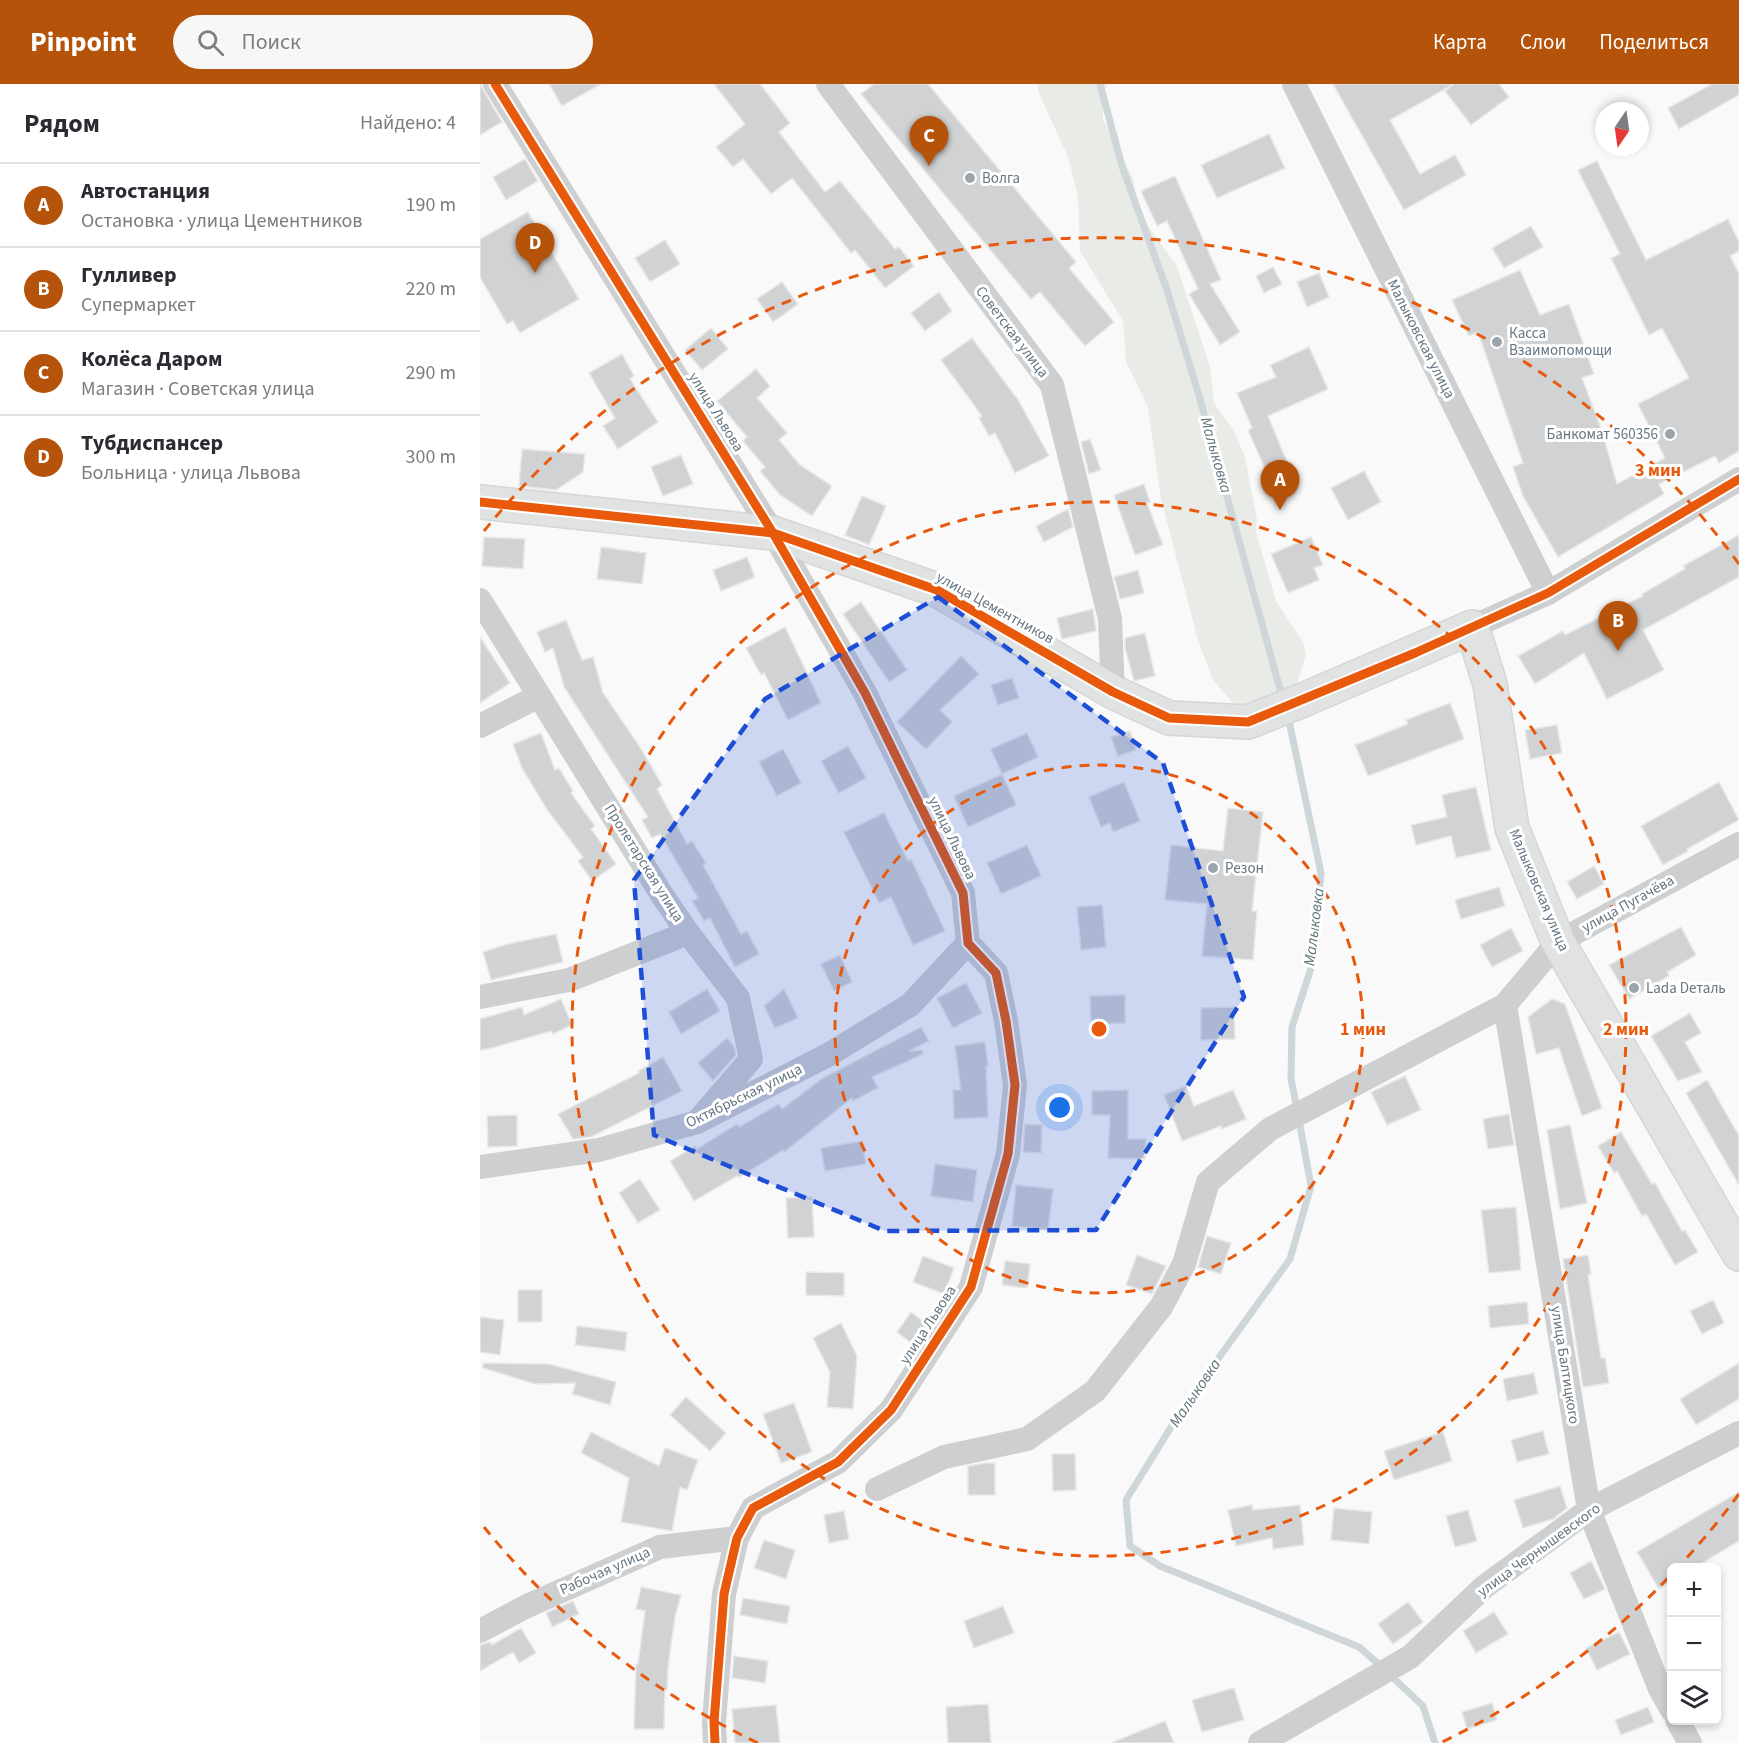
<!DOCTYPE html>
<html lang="ru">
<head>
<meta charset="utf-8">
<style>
  body { margin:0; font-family:"Source Sans 3",sans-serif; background:#f7f7f7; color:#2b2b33 }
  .controls { position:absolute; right:18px; bottom:18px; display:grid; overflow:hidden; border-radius:9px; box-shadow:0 3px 9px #0003 }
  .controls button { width:54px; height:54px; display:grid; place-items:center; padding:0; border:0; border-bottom:2px solid #e1e1e2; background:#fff; color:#2b2b33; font:30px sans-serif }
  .compass { position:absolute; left:1115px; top:18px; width:54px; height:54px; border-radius:50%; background:#fff; box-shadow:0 3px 9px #0003; rotate:193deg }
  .you { position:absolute; left:580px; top:1024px; width:21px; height:21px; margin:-15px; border:4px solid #fff; border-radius:50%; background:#1a73e8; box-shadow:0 0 0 9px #1a73e833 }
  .badge { display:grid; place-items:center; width:39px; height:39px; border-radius:50%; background:#b45309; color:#fff; font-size:20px; font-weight:700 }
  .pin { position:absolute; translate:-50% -50px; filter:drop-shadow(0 2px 3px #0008) }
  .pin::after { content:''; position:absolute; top:32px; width:21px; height:18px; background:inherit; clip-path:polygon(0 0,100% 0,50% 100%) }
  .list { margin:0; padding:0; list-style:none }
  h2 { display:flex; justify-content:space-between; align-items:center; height:78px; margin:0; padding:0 24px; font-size:26px }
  h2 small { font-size:20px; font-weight:400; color:#7c7c81 }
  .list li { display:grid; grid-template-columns:39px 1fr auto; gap:18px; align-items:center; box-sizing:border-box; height:84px; padding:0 24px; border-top:2px solid #e1e1e2 }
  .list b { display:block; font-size:22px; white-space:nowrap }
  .list p { margin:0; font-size:20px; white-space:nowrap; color:#7c7c81 }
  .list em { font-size:20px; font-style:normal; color:#7c7c81 }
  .icon { flex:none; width:33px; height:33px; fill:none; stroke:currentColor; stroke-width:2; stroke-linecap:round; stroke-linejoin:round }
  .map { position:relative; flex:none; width:1259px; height:1659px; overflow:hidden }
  header { display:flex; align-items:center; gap:36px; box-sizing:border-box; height:84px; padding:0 30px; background:#b45309; color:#fff }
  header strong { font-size:28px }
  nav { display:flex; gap:33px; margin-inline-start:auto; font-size:21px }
  .search { width:420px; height:54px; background:#f7f7f7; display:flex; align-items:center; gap:15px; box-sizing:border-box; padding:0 21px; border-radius:33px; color:#7c7c81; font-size:22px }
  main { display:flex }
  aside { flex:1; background:#fff }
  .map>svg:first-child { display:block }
</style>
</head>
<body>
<header>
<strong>Pinpoint</strong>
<div class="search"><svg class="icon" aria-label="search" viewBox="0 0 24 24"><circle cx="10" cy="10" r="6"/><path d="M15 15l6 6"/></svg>Поиск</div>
<nav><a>Карта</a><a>Слои</a><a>Поделиться</a></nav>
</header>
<main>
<aside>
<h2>Рядом<small>Найдено: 4</small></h2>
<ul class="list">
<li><span class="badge">A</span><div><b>Автостанция</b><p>Остановка · улица Цементников</p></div><em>190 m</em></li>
<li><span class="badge">B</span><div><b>Гулливер</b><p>Супермаркет</p></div><em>220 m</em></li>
<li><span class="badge">C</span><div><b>Колёса Даром</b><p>Магазин · Советская улица</p></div><em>290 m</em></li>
<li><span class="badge">D</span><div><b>Тубдиспансер</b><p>Больница · улица Львова</p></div><em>300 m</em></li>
</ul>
</aside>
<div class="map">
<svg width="1259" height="1659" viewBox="0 0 1259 1659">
  <rect width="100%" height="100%" fill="#f9f9f9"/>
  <polygon fill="#e8ebe6" points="558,0 628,0 623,10 623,35 653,95 660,131 697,182 730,283 734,319 755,349 765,373 777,435 776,448 796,517 823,558 826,570 815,606 767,624 754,620 733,596 718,556 681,415 668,323 646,278 643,237 600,167 598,113 588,73 558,7"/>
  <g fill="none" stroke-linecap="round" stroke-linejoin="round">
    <g stroke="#ced6d9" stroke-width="7">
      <polyline points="620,0 642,82 687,206 720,315 803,616"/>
      <polyline points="808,632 841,789 833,878 812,943 811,995 817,1025"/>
      <polyline points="819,1036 831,1102 810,1175 704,1322 646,1416 650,1462 680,1482 879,1563 902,1583"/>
      <polyline points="910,1591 943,1622 955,1659"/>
    </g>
  </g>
  <g fill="#d0d2d3" stroke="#e8e8e8" stroke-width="1.5">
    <polygon points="0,0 22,38 0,51"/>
    <polygon points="69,0 121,0 82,22"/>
    <polygon points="234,0 280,0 310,39 299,48 345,108 360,97 415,165 419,163 434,182 405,204 375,166 371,169 312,94 291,110 263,75 253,83 236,63 265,40"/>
    <polygon points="394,0 448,0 596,178 589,184 634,238 605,262 560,208 551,215 381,10"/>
    <polygon points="853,0 974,0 910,36 940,90 975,71 986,91 924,126"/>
    <polygon points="974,0 1019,0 1029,13 991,41 965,7"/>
    <polygon points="1232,0 1259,0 1259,11 1199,45 1188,24"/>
    <polygon points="789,50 805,84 737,114 721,81"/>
    <polygon points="45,75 58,97 26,116 13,93"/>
    <polygon points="1117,77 1166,176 1248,135 1259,158 1259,167 1250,172 1259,190 1259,367 1239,379 1235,372 1179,400 1184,410 1078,473 1043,412 1033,383 1043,379 998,248 989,252 972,216 1040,186 1060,231 1089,220 1114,290 1102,294 1121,344 1137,400 1185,374 1158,320 1209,294 1182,244 1169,251 1131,174 1140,170 1098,86"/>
    <polygon points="695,92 741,196 730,200 760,248 740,261 709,210 718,205 687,137 677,142 661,107"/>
    <polygon points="48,128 99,215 40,249 33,237 27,240 0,193 0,155"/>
    <polygon points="1051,142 1063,163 1024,184 1012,164"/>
    <polygon points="185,156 200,180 170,198 155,174"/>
    <polygon points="793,183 802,200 784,209 776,192"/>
    <polygon points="839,189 849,213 827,223 817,198"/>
    <polygon points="302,198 318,220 293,238 277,215"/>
    <polygon points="459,208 472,227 445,247 431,229"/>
    <polygon points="231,244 248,265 222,286 205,266"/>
    <polygon points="492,254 535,312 536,312 569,372 535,389 515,349 509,352 499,334 502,332 461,276"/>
    <polygon points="829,263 848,305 788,332 813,392 792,401 768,346 772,344 757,309 796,293 790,281"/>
    <polygon points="142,270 154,292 150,295 178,338 138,365 123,342 135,334 109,289"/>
    <polygon points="276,285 290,302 277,314 307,349 299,356 320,381 352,402 332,432 300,411 280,387 285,383 263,357 267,353 237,317"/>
    <polygon points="610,355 621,386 609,390 601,358"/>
    <polygon points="42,365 105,370 103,388 76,406 39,402"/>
    <polygon points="201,371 213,400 183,412 171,383"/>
    <polygon points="884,387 901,418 868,436 851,404"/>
    <polygon points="664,400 670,418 667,419 683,461 655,471 634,411"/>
    <polygon points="382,412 406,422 389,461 365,451"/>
    <polygon points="588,425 593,443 564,458 556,442"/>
    <polygon points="1259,451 1259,493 1163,546 1184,586 1127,615 1104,569 1055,600 1038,572 1083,547 1085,551 1163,512 1162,510 1205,485 1203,482"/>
    <polygon points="4,453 45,455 43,485 2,482"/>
    <polygon points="831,453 843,481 834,484 839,496 808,509 791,470"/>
    <polygon points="121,463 166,469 162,500 117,495"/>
    <polygon points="267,473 275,493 241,507 233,486"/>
    <polygon points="658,486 664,509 640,515 634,493"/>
    <polygon points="381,518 427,586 409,598 363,530"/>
    <polygon points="613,525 616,547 582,555 577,534"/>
    <polygon points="86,536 102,576 113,573 123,609 160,663 182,701 177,705 207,760 212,757 226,779 223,781 261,850 267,847 279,870 255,883 230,834 224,837 212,817 218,814 180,750 172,754 162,736 168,733 84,603 73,564 65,568 57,548"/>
    <polygon points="305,543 341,619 308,636 284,589 281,591 266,564"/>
    <polygon points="665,549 675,592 654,597 645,564 645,554"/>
    <polygon points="0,553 30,599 0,619"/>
    <polygon points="481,572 499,590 460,626 472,638 446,665 417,638"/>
    <polygon points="532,594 539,614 518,621 511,601"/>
    <polygon points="970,619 984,655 888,692 875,661 928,640 926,636"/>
    <polygon points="1077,641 1082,669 1050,675 1045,646"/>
    <polygon points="650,647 656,666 638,672 631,653"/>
    <polygon points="61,649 75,686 79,684 93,707 91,709 115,742 111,745 136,780 112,797 98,777 103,773 66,724 42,684 33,660"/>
    <polygon points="547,649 558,673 522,690 511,665"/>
    <polygon points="368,662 386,694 359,709 341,677"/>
    <polygon points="303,665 321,699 297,712 279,678"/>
    <polygon points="522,690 536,721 488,743 474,712"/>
    <polygon points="644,698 660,737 633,748 630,739 621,743 609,713"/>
    <polygon points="1239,698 1259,736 1207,765 1208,767 1183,781 1161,742"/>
    <polygon points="996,703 1011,766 976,774 971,752 936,761 931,741 967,733 962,711"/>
    <polygon points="748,724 783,728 772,827 777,827 773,876 722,872 727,820 685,816 691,761 743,767"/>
    <polygon points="404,729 428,777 431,775 465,847 433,861 411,813 399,819 364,748"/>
    <polygon points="547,761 561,792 521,810 507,779"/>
    <polygon points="1114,782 1124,800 1097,815 1087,798"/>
    <polygon points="1019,803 1025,822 981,835 975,816"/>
    <polygon points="622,821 626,863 601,866 597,823"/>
    <polygon points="1201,843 1216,871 1187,888 1189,892 1149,915 1129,881"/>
    <polygon points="1031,844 1043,867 1012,883 1000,861"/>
    <polygon points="76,850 83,878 11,896 3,868 28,860"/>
    <polygon points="360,871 372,898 354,907 341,880"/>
    <polygon points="486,899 502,929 473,944 457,914"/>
    <polygon points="227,905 240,927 201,950 189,928"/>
    <polygon points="304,905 318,934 295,944 284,922"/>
    <polygon points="645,911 645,939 611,940 610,912"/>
    <polygon points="81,915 92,941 73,950 71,947 12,964 0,966 0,935 42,923 44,931"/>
    <polygon points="1072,915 1085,920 1122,1024 1102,1032 1079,964 1056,970 1048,933"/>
    <polygon points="754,923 755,955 721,956 721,924"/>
    <polygon points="1210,929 1221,949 1205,958 1222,988 1198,997 1171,952"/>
    <polygon points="441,943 449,957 429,967 442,966 443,970 392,993 398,1004 373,1017 372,1014 304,1068 303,1066 258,1094 257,1092 214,1117 190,1077 215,1062 217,1065 257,1040 259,1043 299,1020 302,1025 343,994"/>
    <polygon points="247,954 254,962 256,971 233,997 218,979"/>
    <polygon points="505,958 508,982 506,982 508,1033 474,1035 473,1006 481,1006 475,962"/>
    <polygon points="183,973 202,1007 111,1053 93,1055 78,1030 159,989 158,987"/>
    <polygon points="925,992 941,1026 907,1041 891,1008"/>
    <polygon points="1227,996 1259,1052 1259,1101 1206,1009"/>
    <polygon points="706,1002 714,1022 753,1006 766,1035 742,1045 741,1042 702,1057 684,1011"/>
    <polygon points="648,1006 648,1055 666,1055 665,1075 628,1074 630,1031 612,1031 612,1007"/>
    <polygon points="1029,1030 1034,1061 1008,1065 1003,1035"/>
    <polygon points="37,1031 37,1062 8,1063 7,1032"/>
    <polygon points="545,1040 562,1041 561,1069 543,1068"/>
    <polygon points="1090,1041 1107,1119 1080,1125 1067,1046"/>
    <polygon points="1141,1048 1172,1100 1175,1099 1202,1147 1205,1146 1218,1168 1195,1181 1166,1130 1162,1132 1137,1087 1134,1089 1118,1062"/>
    <polygon points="382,1057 386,1080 345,1087 341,1064"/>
    <polygon points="455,1080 497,1086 493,1118 451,1112"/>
    <polygon points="160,1095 180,1126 158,1139 139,1109"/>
    <polygon points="536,1101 573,1105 568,1146 532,1142"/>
    <polygon points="332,1113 334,1153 308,1154 306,1114"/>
    <polygon points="1036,1123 1041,1186 1009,1189 1001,1126"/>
    <polygon points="727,1152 751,1159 741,1190 718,1183"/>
    <polygon points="657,1171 686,1182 672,1210 646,1201"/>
    <polygon points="1108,1171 1111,1190 1108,1191 1121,1274 1125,1274 1129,1299 1103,1303 1083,1175"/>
    <polygon points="443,1172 474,1184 464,1210 433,1198"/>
    <polygon points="525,1177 550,1180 547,1204 522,1201"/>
    <polygon points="326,1188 364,1189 364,1212 326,1211"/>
    <rect x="38" y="1206" width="24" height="32"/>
    <polygon points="1233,1216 1244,1239 1222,1250 1210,1227"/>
    <polygon points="1047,1218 1049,1240 1010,1244 1008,1222"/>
    <polygon points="431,1228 448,1241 434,1261 417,1248"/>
    <polygon points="0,1233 24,1236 20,1271 0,1268"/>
    <polygon points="361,1239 377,1272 373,1325 347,1323 350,1288 333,1254"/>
    <polygon points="97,1242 147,1248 145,1267 95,1261"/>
    <polygon points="3,1279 69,1280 136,1298 130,1321 92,1310 96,1299 55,1300 3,1284"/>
    <polygon points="1259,1279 1259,1315 1216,1341 1200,1315"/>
    <polygon points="1054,1289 1058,1310 1027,1317 1023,1295"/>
    <polygon points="206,1313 246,1349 230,1367 190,1331"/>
    <polygon points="314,1319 332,1368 301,1379 283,1330"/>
    <polygon points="1063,1347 1069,1370 1037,1378 1031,1356"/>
    <polygon points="111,1348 179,1382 185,1364 218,1376 207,1406 200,1403 192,1447 141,1438 149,1394 101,1369"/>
    <polygon points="963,1348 972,1377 914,1396 904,1367"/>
    <polygon points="572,1370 595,1370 596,1406 573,1407"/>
    <polygon points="505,1379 515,1379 515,1411 488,1411 488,1382"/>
    <polygon points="1080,1402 1087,1424 1073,1435 1043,1444 1034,1416"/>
    <polygon points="1259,1408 1259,1457 1214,1484 1191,1484 1191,1497 1179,1505 1157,1468"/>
    <polygon points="772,1421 773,1426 820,1421 824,1461 793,1465 792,1454 756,1462 748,1426"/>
    <polygon points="854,1424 892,1428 889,1460 851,1456"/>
    <polygon points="988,1426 997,1457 975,1463 966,1432"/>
    <polygon points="364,1427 369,1455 349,1459 344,1431"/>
    <polygon points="284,1456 315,1466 306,1495 274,1484"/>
    <polygon points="1111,1477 1125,1505 1104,1515 1090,1489"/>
    <polygon points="161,1503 201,1511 195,1533 188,1583 187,1606 185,1606 184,1645 154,1645 156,1580 158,1580 165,1527 156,1525"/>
    <polygon points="263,1514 310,1522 307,1540 260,1531"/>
    <polygon points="93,1517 99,1530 72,1543 66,1529"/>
    <polygon points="928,1518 943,1538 913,1560 898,1540"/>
    <polygon points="523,1522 534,1549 494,1564 484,1537"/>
    <polygon points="1014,1528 1028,1550 996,1569 983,1547"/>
    <polygon points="41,1544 56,1569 39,1579 33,1568 0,1587 0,1561 10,1558 12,1561"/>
    <polygon points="1139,1548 1150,1570 1117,1586 1106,1564"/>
    <polygon points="254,1572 288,1577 285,1599 252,1594"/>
    <polygon points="754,1604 764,1636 722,1648 712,1616"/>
    <polygon points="1012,1619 1017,1636 987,1645 982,1628"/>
    <polygon points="508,1620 511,1659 468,1659 466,1623"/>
    <polygon points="296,1621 300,1659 255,1659 252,1625"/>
    <polygon points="1168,1623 1174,1638 1141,1651 1135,1636"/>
    <polygon points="685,1637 694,1659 633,1659 633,1658"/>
  </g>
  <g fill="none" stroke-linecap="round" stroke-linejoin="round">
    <defs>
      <polyline id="secondary" points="0,418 293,449 457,506 633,608 689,634 768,638 823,616 992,543 1010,600 1032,744 1078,858 1259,1170"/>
    </defs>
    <use href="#secondary" stroke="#d5d6d7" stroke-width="36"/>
    <g stroke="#cecfd0" stroke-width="24">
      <polyline points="15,0 293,449 385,609 483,809 488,859 516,889 526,937 535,1001 528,1070 491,1203 411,1326 358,1378 273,1424 257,1454 244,1510 234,1638 235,1659"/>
      <polyline points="348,0 572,301 630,535 633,608"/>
      <polyline points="814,0 1068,509"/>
      <polyline points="0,516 182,811 208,849 258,914 271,975 217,1038"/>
      <polyline points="992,543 1068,509 1259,395"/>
      <polyline points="0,642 59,612"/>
      <polyline points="0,913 89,896 208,849"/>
      <polyline points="1025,921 1109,1426 1180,1605 1192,1626"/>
      <polyline points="0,1083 119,1066 217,1038 348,971 430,921 488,859"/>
      <polyline points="397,1405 464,1373 547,1355 615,1307 681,1223 704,1180 728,1098 790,1045 1025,921 1078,858 1259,760"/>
      <polyline points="0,1547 45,1523 180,1463 257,1454"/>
      <polyline points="1197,1636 1210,1659"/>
      <polyline points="780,1659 930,1573 1004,1503 1109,1426 1259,1349"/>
    </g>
    <use href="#secondary" stroke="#e1e2e2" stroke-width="33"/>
    <defs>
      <g id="cycleway">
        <polyline points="15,0 293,449 385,609 483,809 488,859 516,889 526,937 535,1001 528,1070 491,1203 411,1326 358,1378 273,1424 257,1454 244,1510 234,1638 235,1659"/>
        <polyline points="0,418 293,449 457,506 633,608 689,634 768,638 935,569 1068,509 1259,395"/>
      </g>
    </defs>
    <use href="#cycleway" stroke="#fff" stroke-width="13"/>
    <use href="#cycleway" stroke="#e8590c" stroke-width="9"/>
  </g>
  <path fill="#1d4ed8" fill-opacity="0.2" stroke="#1d4ed8" stroke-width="4.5" stroke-dasharray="12 8" stroke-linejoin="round" d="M458,513L683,679L764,913L616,1146L405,1147L174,1051L154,796L285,615Z"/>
  <g fill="none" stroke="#e8590c" stroke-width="3" stroke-dasharray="10 8">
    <circle cx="619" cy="945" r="264"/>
    <circle cx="619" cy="945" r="527"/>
    <path d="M1259 1410A791 791 0 0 1 1202 1479M1188 1494A791 791 0 0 1 960 1659M278 1659A791 791 0 0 1 4 1443M4 447A791 791 0 0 1 1259 480"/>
  </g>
  <g fill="#99a4ac" stroke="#fff" stroke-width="2">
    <circle cx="490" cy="94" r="6"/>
    <circle cx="1017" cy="258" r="6"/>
    <circle cx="1190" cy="350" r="6"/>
    <circle cx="733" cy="784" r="6"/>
    <circle cx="1154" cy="904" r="6"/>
  </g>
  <g text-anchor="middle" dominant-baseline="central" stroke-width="6" stroke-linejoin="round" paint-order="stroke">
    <g font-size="15" fill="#657683" stroke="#fff" text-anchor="start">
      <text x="502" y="94">Волга</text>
      <text x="1029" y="249">Касса<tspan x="1029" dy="17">Взаимопомощи</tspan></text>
      <text x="1178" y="350" text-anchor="end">Банкомат 560356</text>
      <text x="745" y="784">Резон</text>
      <text x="1166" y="904">Lada Dеталь</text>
    </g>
    <g font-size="15" fill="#657683" stroke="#fff">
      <text transform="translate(532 248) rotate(53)">Советская улица</text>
      <text transform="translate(941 255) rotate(63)">Малыковская улица</text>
      <text transform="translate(236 328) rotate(58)">улица Львова</text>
      <text transform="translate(515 524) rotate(29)">улица Цементников</text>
      <text transform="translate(472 754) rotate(64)">улица Львова</text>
      <text transform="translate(164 779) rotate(58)">Пролетарская улица</text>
      <text transform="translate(1059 806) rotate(67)">Малыковская улица</text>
      <text transform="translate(1148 820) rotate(-29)">улица Пугачёва</text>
      <text transform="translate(264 1012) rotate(-26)">Октябрьская улица</text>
      <text transform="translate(448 1241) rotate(-57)">улица Львова</text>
      <text transform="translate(1085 1281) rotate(81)">улица Балтицкого</text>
      <text transform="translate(1059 1466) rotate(-36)">улица Чернышевского</text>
      <text transform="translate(125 1487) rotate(-24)">Рабочая улица</text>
    </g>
    <g font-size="16" font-style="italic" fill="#60757c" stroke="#fff">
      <text transform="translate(736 371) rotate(74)">Малыковка</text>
      <text transform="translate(834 843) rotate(-83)">Малыковка</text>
      <text transform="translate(715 1309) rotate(-56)">Малыковка</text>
    </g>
  </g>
  <circle cx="619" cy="945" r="9" fill="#e8590c" stroke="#fff" stroke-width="3"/>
  <g font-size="18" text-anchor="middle" font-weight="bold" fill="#e8590c" stroke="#fff" stroke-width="6" stroke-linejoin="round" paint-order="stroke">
    <text x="1178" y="392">3 мин</text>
    <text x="883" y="951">1 мин</text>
    <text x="1146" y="951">2 мин</text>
  </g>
</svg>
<div class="controls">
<button>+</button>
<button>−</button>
<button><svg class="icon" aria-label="layers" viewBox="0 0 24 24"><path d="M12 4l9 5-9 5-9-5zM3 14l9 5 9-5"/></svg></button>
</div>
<svg class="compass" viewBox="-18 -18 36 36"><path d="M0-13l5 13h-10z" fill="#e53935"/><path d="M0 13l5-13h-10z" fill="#7c7c81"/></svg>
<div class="you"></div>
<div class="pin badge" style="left:800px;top:426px">A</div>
<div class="pin badge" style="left:1138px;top:567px">B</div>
<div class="pin badge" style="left:449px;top:82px">C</div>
<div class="pin badge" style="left:55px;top:189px">D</div>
</div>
</main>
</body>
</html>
